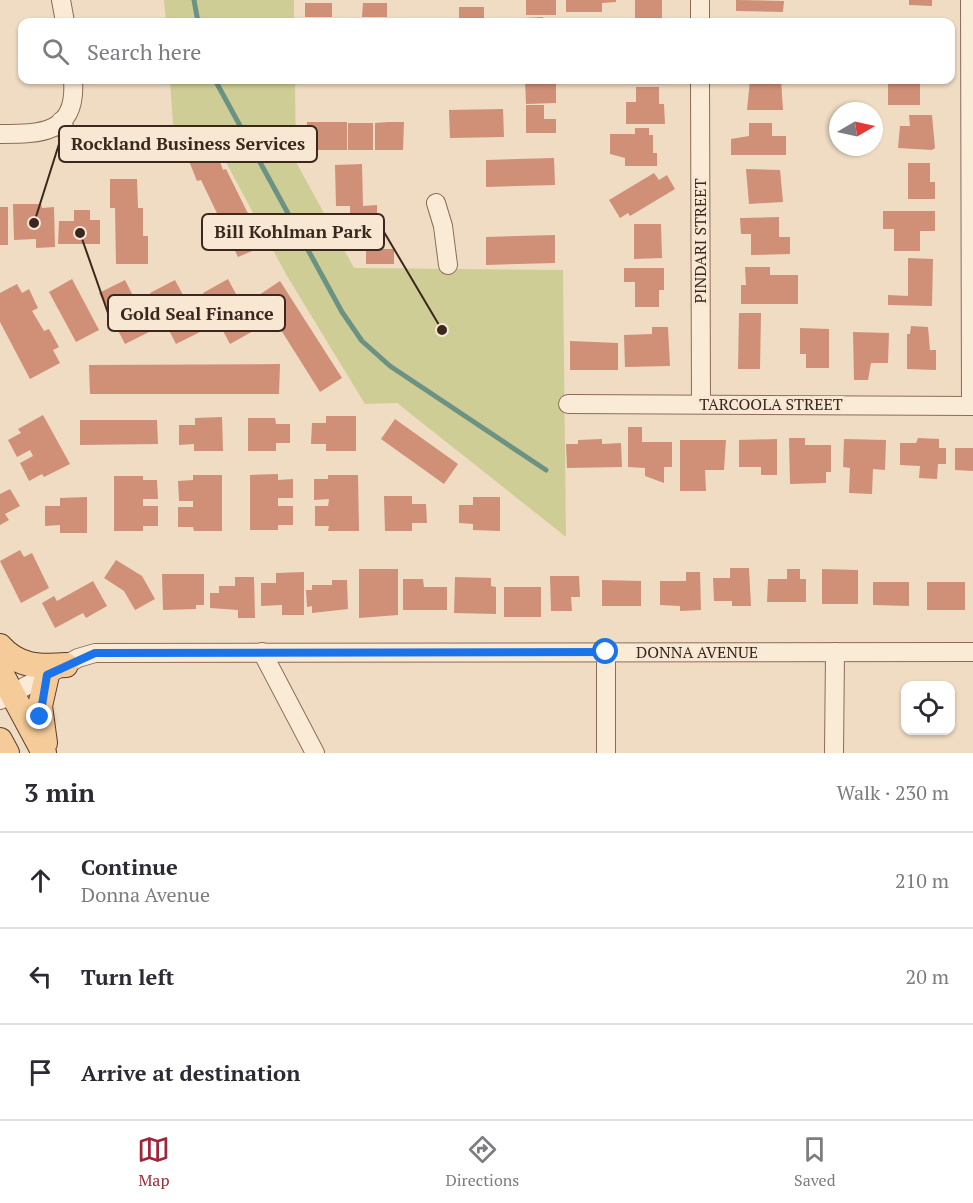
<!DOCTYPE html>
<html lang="en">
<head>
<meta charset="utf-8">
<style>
  body { margin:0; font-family:"PT Serif",serif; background:#f2f2f3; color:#2b2b33 }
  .controls { position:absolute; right:18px; bottom:18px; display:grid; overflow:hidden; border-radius:12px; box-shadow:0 2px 4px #0004 }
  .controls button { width:54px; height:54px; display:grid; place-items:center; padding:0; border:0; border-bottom:2px solid #e1e1e2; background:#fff; color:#2b2b33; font:30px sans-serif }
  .compass { position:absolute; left:829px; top:102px; width:54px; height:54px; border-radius:50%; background:#fff; box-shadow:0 2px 4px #0004; rotate:81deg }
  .stop { position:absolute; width:18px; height:18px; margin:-14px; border:4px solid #1a73e8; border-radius:50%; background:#fff }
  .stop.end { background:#1a73e8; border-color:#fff; box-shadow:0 2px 6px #0008 }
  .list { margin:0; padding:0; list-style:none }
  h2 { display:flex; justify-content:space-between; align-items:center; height:78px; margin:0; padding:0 24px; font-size:26px }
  h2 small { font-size:20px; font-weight:400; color:#7c7c81 }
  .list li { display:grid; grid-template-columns:39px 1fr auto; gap:18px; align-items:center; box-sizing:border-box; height:96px; padding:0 24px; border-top:2px solid #e1e1e2 }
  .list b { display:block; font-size:22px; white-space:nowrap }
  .list p { margin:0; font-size:20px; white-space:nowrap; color:#7c7c81 }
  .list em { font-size:20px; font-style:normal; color:#7c7c81 }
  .icon { flex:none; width:33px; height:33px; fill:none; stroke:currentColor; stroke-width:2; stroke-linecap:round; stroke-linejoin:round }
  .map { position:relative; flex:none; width:973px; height:753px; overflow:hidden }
  .search { position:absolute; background:#fff; box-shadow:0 2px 4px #0004; left:18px; right:18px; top:18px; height:66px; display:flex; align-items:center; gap:15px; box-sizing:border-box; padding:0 21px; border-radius:12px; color:#7c7c81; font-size:22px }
  .sheet { height:366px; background:#fff }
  nav { display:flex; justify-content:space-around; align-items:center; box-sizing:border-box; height:84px; border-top:2px solid #e1e1e2; background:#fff; font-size:16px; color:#7c7c81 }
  nav a { display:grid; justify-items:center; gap:3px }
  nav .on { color:#9e2638 }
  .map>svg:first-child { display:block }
</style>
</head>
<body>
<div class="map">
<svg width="973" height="753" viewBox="0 0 973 753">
  <rect width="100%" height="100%" fill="#f0dcc3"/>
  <g fill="#cfcd96">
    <polygon points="164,0 294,0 294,22 166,22"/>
    <polygon points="170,80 295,80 296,162 354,268 563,270 566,537 397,403 365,404 287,276 214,140 174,140"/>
  </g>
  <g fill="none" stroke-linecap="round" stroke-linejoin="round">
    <g stroke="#6b9283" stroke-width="5">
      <polyline points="194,0 198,22"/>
      <polyline points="215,80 342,312 362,341 390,366 546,470"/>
    </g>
  </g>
  <g fill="#d08f77">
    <rect x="526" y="0" width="30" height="15"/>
    <polygon points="566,0 616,0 616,2 602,3 602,12 566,12"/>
    <rect x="635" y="0" width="27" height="22"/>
    <polygon points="736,0 784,1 783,12 736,11"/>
    <polygon points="909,0 932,0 932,6 909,5"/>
    <rect x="305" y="3" width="27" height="14"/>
    <polygon points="363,3 387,3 387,17 362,17"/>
    <rect x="459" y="7" width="25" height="15"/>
    <polygon points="543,17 543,22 525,22 524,18"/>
    <rect x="896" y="18" width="36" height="4"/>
    <polygon points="525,80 556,80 556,103 526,104"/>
    <polygon points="750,80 781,80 783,110 747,110"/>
    <polygon points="897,80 920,80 920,105 888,105 888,83 897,83"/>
    <polygon points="636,87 659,87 659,104 664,104 665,124 626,124 626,102 636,102"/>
    <polygon points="526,105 544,105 544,119 556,119 556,133 526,133"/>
    <polygon points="503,109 504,137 450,138 449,110"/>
    <polygon points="909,115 932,115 935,148 932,150 898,148 900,126 910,126"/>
    <rect x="307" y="122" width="40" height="28"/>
    <polygon points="388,122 404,122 403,150 375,150 375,123"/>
    <rect x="348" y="123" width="25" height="27"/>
    <polygon points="749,123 772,123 772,136 786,136 786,155 731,155 731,139 749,136"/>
    <polygon points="635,128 649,128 649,135 653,135 653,153 657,153 657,166 625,166 625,158 610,154 610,134 635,134"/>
    <polygon points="214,145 223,170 226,169 264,246 238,257 201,180 197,181 187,156"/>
    <polygon points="554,158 555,185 486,187 486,160"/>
    <polygon points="908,163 930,163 930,182 935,182 935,199 908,199"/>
    <polygon points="362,164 363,206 377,205 377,234 350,234 350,206 336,206 335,165"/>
    <polygon points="746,169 780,170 783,202 749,204"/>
    <polygon points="654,173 659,180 667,175 675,189 630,216 628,213 620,218 609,200"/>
    <polygon points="110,179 137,179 138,208 143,208 143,236 148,236 148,264 116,264 115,208 110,208"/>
    <polygon points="13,204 41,204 42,208 54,207 55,247 36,248 36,239 14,240"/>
    <rect x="0" y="207" width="8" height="38"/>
    <polygon points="74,210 90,210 90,220 100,220 100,244 58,244 59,221 74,221"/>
    <polygon points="883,211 935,211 935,231 920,231 920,251 894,251 894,229 883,229"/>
    <polygon points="779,217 779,237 790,237 790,254 751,255 751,234 741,234 740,218"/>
    <polygon points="634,224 661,224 662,258 634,259"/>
    <polygon points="555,235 555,263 486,265 486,237"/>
    <rect x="366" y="249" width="28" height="15"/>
    <polygon points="908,258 933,259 932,306 888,305 888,295 908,296"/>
    <polygon points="745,267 770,267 770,275 798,275 798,304 741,304 741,285 746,285"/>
    <polygon points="624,268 664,268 664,290 659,290 659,307 635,307 635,282 624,282"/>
    <polygon points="72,279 99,330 76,342 49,292"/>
    <polygon points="228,279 255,330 230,344 203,293"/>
    <polygon points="125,280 151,331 125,344 99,293"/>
    <polygon points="175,280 202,331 176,344 150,293"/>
    <polygon points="280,281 342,378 320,392 259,295"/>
    <polygon points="17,284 22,293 29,289 38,308 32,311 44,331 49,329 59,347 53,350 60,363 30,379 0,322 0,293"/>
    <polygon points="739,313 761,313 760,369 738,369"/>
    <polygon points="911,326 928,327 930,350 936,350 936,370 907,369 907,334 910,334"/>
    <polygon points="652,327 668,327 670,366 625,367 624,335 652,334"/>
    <polygon points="800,328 829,329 829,368 806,368 806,354 800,354"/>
    <polygon points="853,332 889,333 888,363 871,363 868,380 854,380"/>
    <polygon points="570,341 618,343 618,370 570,370"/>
    <polygon points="280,364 279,394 90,394 89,365"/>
    <polygon points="43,415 70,464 44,477 42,474 29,481 20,463 33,456 30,450 17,457 8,440 21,433 18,429"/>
    <polygon points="326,416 356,416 356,451 326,451 326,444 311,444 312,423 326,423"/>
    <polygon points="222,417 223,451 194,451 194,444 179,445 179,425 195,425 195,418"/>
    <polygon points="248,418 275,418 276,424 290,424 290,443 276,443 276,451 248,451"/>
    <polygon points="395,419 458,464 444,484 381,439"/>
    <polygon points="80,420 157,420 158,444 80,445"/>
    <polygon points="628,427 642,427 642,442 672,442 672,467 664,467 664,483 645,476 645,468 628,467"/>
    <polygon points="789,438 805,438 805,445 831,445 831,472 826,472 826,483 790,484"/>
    <polygon points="918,438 939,439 939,448 946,448 946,464 938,464 937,479 919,478 920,466 900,465 900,443 916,443"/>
    <polygon points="602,439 602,444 621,443 622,467 567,468 566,444 578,444 578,440"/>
    <polygon points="777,439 777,475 761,475 761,467 739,467 739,440"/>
    <polygon points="844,439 886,440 885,470 873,469 872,494 849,493 850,468 843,467"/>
    <polygon points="680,440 726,440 724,470 705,470 706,491 680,491"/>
    <polygon points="955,448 973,448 973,471 955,470"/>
    <polygon points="278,474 278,480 293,479 293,498 278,498 278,506 293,506 293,525 278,525 278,530 250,530 250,475"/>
    <polygon points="193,475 222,475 222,531 194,531 193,527 178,527 178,507 193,507 193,501 179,501 178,481 193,480"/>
    <polygon points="328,475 358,475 359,531 328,531 329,526 315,526 315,506 328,506 329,499 314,500 314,479 328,479"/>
    <polygon points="114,476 143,476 143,480 157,480 158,499 143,499 143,506 158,506 158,526 143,526 143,531 114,531"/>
    <polygon points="10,489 20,506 5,514 9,520 0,525 0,494"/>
    <polygon points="384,496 412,496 412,504 426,504 427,523 412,523 412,531 385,531"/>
    <polygon points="87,497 87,533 60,533 60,525 45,526 45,506 60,506 60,498"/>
    <polygon points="473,497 500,497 500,531 473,530 473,524 459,523 459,505 473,505"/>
    <polygon points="20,550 24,557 32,553 49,588 21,603 0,561"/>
    <polygon points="116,560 142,576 155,599 135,610 124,591 104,578"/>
    <polygon points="730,568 749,568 751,606 732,606 732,601 714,601 713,578 730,578"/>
    <polygon points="359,569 398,569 398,615 359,618"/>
    <polygon points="787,569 800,569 800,579 806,579 806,602 767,602 768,579 787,579"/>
    <polygon points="822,569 858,570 858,604 822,604"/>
    <polygon points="304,572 304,615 282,615 282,605 261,606 261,583 276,583 276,573"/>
    <polygon points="686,572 700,572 701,610 680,611 680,606 660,605 660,581 686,581"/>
    <polygon points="162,574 204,574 204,605 196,605 196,609 163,610"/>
    <polygon points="550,576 579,576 580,597 571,597 572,611 551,611"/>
    <polygon points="235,577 254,577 255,618 238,618 238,610 210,608 210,593 219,593 219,586 235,586"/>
    <polygon points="455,577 491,578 491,586 496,587 496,614 454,613"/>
    <polygon points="403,579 423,579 424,587 447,587 447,610 403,610"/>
    <polygon points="332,580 347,580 348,609 312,613 312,606 307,607 306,590 312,590 312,585 332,585"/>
    <polygon points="602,580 641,581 641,606 602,606"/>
    <polygon points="93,581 107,606 86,618 83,613 55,628 42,603 54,596 57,601"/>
    <polygon points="873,582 909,582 909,606 873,605"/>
    <rect x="927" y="582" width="38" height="28"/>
    <rect x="504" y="587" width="37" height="30"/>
  </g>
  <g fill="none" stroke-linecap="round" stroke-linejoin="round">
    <defs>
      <g id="minor">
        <polyline points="61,0 65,22"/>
        <polyline points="700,0 700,22"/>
        <polyline points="970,0 971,406"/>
        <polyline points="700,80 701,403"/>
        <polyline points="61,121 71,142"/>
        <path d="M0,134C41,134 77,134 73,80"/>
        <polyline points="436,203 443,226 448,265"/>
        <polyline points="568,404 973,406"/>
        <polyline points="262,652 315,753"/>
        <polyline points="0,700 78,658 95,653 973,652"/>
        <polyline points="606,753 606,652"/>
        <polyline points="834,753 835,652"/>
      </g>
      <g id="major">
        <path d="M0,646C18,667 40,667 66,665"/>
        <polyline points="0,671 44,753"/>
        <polyline points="0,740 7,753"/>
        <polyline points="45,743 40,706 47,675"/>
      </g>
    </defs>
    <use href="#minor" stroke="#8c6c59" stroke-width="20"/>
    <use href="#major" stroke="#593b2d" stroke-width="26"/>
    <use href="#minor" stroke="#faebd7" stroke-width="18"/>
    <use href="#major" stroke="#f5cb99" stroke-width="24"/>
  </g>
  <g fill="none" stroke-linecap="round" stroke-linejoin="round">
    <polyline stroke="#1a73e8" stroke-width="8" points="40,717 47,675 95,653 606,652"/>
  </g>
  <g text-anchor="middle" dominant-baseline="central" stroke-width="6" stroke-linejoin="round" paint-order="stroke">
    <g font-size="16" fill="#3b271e" stroke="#f7e7d3">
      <text transform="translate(700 241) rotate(-90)">PINDARI STREET</text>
      <text x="771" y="404">TARCOOLA STREET</text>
      <text x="697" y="652">DONNA AVENUE</text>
    </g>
  </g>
  <path fill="none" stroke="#3b271e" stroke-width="2" d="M34 223L59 144M442 330L384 232M80 233L108 313"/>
  <g fill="#3b271e" stroke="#f7e7d3" stroke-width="2">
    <circle cx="34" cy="223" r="6"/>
    <circle cx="442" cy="330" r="6"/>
    <circle cx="80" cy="233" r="6"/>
  </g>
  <g fill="#f7e7d3" stroke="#3b271e" stroke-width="2">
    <rect x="59" y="126" width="258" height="36" rx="6"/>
    <rect x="202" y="214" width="182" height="36" rx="6"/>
    <rect x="108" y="295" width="177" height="36" rx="6"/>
  </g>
  <g font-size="18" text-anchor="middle" font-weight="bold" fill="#3b271e">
    <text x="188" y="150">Rockland Business Services</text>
    <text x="293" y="238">Bill Kohlman Park</text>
    <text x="197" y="320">Gold Seal Finance</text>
  </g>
</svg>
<div class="controls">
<button><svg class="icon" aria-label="locate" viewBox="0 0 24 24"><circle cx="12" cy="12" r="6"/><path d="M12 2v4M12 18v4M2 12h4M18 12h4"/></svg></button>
</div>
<svg class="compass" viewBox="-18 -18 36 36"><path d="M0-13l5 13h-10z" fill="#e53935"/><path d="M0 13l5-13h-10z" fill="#7c7c81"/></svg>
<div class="stop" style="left:606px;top:652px"></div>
<div class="stop end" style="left:40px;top:717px"></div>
<div class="search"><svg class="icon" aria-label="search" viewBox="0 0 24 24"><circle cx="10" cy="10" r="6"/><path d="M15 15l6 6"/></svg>Search here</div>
</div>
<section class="sheet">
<h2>3 min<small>Walk · 230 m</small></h2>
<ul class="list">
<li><svg class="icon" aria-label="ahead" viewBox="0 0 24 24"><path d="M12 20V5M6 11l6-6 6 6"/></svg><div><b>Continue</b><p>Donna Avenue</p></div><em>210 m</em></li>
<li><svg class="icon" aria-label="left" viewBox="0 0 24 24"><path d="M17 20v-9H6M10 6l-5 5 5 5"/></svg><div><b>Turn left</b></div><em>20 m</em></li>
<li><svg class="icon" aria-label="arrive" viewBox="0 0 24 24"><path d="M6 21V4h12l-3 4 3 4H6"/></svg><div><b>Arrive at destination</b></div></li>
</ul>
</section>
<nav>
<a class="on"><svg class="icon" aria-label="map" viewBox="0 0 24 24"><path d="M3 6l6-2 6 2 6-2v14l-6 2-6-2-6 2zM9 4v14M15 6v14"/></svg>Map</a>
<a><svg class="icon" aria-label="directions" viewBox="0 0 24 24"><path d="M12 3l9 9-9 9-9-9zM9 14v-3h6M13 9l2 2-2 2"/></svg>Directions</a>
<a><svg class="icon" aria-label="saved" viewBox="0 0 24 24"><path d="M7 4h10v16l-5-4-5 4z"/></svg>Saved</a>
</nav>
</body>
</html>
